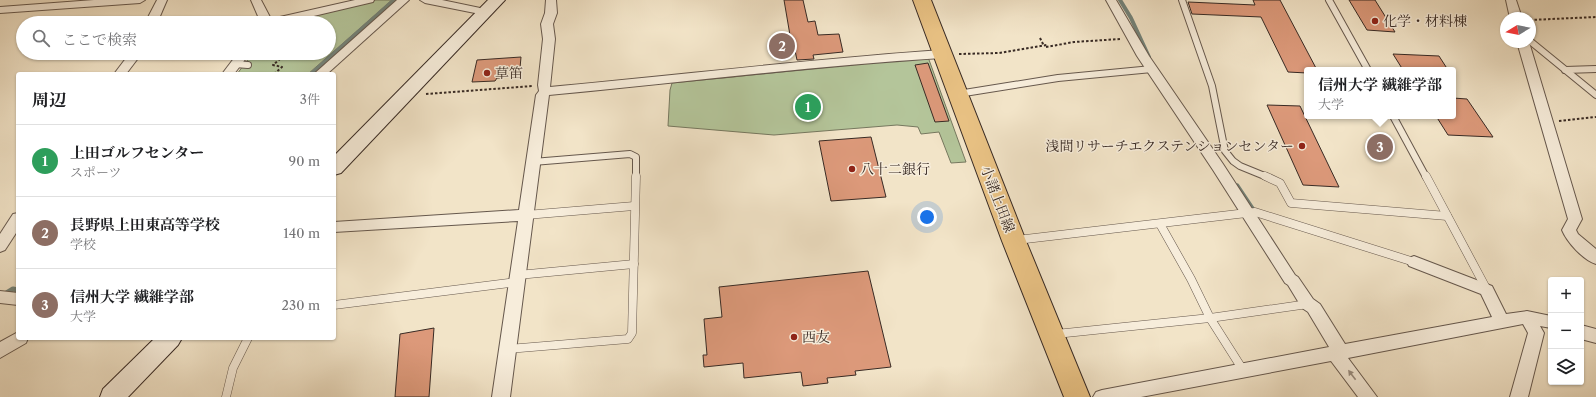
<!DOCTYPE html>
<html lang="ja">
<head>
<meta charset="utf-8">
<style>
  body { margin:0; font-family:"Libre Caslon Text","Noto Serif JP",serif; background:#f2f2f2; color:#202124 }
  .controls { position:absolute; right:12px; bottom:12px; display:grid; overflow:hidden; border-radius:4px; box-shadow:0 1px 3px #0004 }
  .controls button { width:36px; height:36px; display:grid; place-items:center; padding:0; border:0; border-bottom:1px solid #e0e0e0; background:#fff; color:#202124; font:20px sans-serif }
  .compass { position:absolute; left:1500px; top:12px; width:36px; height:36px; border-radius:50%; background:#fff; box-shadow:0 1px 3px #0004; rotate:260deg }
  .you { position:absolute; left:927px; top:217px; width:14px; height:14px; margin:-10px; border:3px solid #fff; border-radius:50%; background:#1a73e8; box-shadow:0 0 0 6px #1a73e833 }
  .badge { display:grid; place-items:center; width:26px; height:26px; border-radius:50%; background:#7c3aed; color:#fff; font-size:13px; font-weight:700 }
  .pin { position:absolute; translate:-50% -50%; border:2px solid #fff; box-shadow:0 1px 4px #0006 }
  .popup { position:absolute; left:1304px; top:67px; width:152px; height:52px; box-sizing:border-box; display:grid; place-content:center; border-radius:4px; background:#fff; filter:drop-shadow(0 1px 3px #0005); font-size:13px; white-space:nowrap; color:#757577 }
  .popup b { font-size:15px; color:#202124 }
  .popup::after { content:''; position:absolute; left:50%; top:100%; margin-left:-8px; border:8px solid transparent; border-top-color:#fff }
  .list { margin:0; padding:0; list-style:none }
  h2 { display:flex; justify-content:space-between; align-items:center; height:52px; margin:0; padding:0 16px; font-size:17px }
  h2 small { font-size:13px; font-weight:400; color:#757577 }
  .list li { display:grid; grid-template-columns:26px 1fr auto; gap:12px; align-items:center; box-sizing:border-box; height:72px; padding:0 16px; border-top:1px solid #e0e0e0 }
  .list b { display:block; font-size:15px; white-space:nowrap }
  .list p { margin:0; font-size:13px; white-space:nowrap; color:#757577 }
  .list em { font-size:13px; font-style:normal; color:#757577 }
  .icon { flex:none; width:22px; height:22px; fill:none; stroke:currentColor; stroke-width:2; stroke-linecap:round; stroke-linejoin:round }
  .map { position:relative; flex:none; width:1596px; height:397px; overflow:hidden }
  .search { position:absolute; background:#fff; box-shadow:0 1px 3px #0004; left:16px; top:16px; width:320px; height:44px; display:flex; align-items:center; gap:10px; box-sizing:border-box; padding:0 14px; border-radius:22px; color:#757577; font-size:15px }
  .panel { position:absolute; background:#fff; box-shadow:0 1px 3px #0004; left:16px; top:72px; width:320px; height:268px; border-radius:4px }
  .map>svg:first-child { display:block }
</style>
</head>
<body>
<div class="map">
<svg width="1596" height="397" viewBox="0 0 1596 397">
  <rect width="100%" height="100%" fill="#f2e4c8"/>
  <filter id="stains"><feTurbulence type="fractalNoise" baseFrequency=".005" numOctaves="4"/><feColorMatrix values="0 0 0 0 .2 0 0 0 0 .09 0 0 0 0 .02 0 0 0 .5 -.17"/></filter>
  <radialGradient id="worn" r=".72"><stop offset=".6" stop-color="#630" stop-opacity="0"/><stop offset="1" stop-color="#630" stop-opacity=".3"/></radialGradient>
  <g fill="#b4c59a" stroke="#76785f">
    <polygon points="376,0 392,0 308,74 237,74 253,53 329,53 329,23 280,23"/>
    <polygon points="928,57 966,162 951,163 939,132 921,134 918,127 897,125 774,135 668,126 670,90 672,83"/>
  </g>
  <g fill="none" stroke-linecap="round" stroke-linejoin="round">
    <g stroke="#73837a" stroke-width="4">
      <polyline points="1120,0 1131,18 1149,57"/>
      <polyline points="311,74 394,0"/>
    </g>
    <g stroke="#73837a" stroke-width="5">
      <polyline points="1237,186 1255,213"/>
      <polyline points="0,297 13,289 18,290"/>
    </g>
  </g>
  <g fill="#dc997a" stroke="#382a24">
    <polygon points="784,0 803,0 808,22 815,21 818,35 839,34 843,52 813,55 814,59 797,60 794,46 792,47"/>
    <polygon points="1253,0 1280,0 1317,70 1307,70 1307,73 1288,72 1261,17 1192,14 1188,2 1255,5"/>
    <polygon points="1349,0 1375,0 1395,32 1367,30"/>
    <polygon points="1393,54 1439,56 1448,70 1403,70"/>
    <polygon points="521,57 520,68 501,69 500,78 497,78 495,81 472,82 477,60"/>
    <polygon points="928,63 949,121 935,122 915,65"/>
    <polygon points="1453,98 1467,99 1493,137 1448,135 1436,116 1453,116"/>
    <polygon points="1267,105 1300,106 1339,187 1303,185"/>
    <polygon points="871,137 886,197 831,201 819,141"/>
    <polygon points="868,271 891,367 855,371 856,375 827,378 828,383 803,386 801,372 744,378 743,363 704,367 703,355 707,355 704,319 722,317 719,287"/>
    <polygon points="434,328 429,397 395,397 400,334"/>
  </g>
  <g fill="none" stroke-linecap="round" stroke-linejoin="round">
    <defs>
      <g id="lane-far1">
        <polyline points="1182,0 1212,86 1225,151 1233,161 1240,166 1267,177"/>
        <polyline points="1329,0 1368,70"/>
        <polyline points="1530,41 1596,95"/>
        <polyline points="235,64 248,65"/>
        <polyline points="1565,70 1596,69"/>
        <polyline points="958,94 1058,78 1152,69"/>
        <polyline points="1393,116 1426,177"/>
        <polyline points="533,162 630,154 636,157 636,177"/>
      </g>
      <g id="lane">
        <polyline points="1265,176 1280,183 1291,203 1447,216"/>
        <polyline points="1426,176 1487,290"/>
        <polyline points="526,215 634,206"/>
        <polyline points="1160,224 1191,279 1210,318 1243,370"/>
        <polyline points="1017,240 1255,212 1414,262"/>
        <polyline points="518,275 634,264"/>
        <polyline points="334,305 517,282"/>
        <polyline points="1056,334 1210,318 1308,304"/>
        <polyline points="507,349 628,339 632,333 636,176"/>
        <polyline points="226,397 233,368 248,338"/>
      </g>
      <g id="street">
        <polygon points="94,0 145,0 140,3 0,13 0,7"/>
        <polygon points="157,0 167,0 157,23 145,23"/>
        <polygon points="251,0 261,0 271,19 355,0 374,0 373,2 284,23 261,23"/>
        <polygon points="397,0 409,0 327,74 314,74"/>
        <polygon points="420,0 442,0 485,9 491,12 485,15 425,3"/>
        <path d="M546,0H556L557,13L553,24L555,39L550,87C681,75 811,59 942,50L946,51L948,54L946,57L942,58C811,66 680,83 549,95L510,397H492L518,221L334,232V222L519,210L536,95L539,91L538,85L543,39L541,24L545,13Z"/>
        <polygon points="1106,0 1116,0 1149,56 1223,164 1295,275 1298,277 1313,299 1320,304 1345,344 1492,317 1481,294 1409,266 1407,262 1409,258 1414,256 1492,286 1506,314 1527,311 1551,316 1551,328 1540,326 1544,333 1528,397 1510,397 1528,333 1523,324 1348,358 1377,397 1358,397 1331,361 1141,397 1093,397 1096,392 1102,390 1329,347 1308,312 1302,308 1288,285 1285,283 1213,170 1137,56"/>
        <polygon points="1506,0 1516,0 1522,18 1510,18"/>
        <path d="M1517,42H1529L1582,219L1576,230L1578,234L1596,249V264C1583,260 1567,242 1562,230L1568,219Z"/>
        <polygon points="130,53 142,53 126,74 114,74"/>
        <polygon points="238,53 250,53 234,74 222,74"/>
        <polygon points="18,213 18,230 5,250 0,252 0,234 13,214"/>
        <polygon points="0,291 18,293 18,305 0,303"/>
        <polygon points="1581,325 1596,329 1596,343 1581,339"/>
        <polygon points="18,332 18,338 28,338 26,343 0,358 0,342"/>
      </g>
      <g id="secondary">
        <polygon points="488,0 505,0 341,173 334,175 334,156"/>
        <polygon points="155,338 182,338 178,345 128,397 100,397 103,389"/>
      </g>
      <polygon id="primary" points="913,0 931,0 1026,241 1090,397 1064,397 1002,241"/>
    </defs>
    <use href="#lane-far1" stroke="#66584d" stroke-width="8"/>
    <use href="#lane" stroke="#66584d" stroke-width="9"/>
    <use href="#street" stroke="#66584d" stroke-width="2"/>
    <use href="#secondary" stroke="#382a24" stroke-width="2"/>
    <use href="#primary" stroke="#382a24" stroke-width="2"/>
    <g stroke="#382a24" stroke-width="2" stroke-dasharray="2.5 2" stroke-linecap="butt">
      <polyline points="1530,20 1596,17"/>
      <polyline points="1040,38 1044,46"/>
      <polyline points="1046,47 1074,42 1120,39"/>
      <polyline points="959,54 999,53 1047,45"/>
      <polyline points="255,59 262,53"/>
      <polyline points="274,74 282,67 273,65 287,53"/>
      <polyline points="426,94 533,86"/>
      <polyline points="1559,121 1596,117"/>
    </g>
    <use href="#lane-far1" stroke="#f7eddb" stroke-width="6"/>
    <use href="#lane" stroke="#f7eddb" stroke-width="8"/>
    <use href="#street" fill="#f7eddb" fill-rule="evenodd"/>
    <use href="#secondary" fill="#f7eddb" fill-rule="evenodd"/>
    <use href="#primary" fill="#e9c284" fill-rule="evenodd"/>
  </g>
  <defs><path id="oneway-solid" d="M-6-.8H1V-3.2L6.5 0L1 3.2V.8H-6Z"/></defs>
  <use fill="#988c80" href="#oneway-solid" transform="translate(1352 375) rotate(-127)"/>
  <g fill="#8f2418" stroke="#f7eddb" stroke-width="1.5">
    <circle cx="1375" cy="21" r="4"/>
    <circle cx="487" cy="73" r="4"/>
    <circle cx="1302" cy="146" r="4"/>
    <circle cx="852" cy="169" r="4"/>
    <circle cx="794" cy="337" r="4"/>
  </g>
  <g text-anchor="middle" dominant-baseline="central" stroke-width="3" stroke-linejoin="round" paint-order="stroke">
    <g font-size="14" fill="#382a24" stroke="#f7eddb" text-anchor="start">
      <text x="1383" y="21">化学・材料棟</text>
      <text x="495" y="73">草笛</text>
      <text x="1294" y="146" text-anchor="end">浅間リサーチエクステンションセンター</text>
      <text x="860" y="169">八十二銀行</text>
      <text x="802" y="337">西友</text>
    </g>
    <g font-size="14" fill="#382a24" stroke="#f7eddb">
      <text transform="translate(998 199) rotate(69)">小諸上田線</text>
    </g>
  </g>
  <rect width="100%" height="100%" filter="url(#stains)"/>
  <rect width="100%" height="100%" fill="url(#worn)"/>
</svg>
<div class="controls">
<button>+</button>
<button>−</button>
<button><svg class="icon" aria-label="layers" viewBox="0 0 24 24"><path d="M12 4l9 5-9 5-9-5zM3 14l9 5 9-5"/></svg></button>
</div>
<svg class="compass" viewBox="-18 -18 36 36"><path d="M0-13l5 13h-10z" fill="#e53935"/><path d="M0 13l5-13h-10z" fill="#757577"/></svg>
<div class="you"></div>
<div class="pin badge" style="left:808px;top:107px;background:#2e9e5b">1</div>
<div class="pin badge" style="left:782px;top:46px;background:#8d6e63">2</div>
<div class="pin badge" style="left:1380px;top:147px;background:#8d6e63">3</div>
<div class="popup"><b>信州大学 繊維学部</b>大学</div>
<div class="search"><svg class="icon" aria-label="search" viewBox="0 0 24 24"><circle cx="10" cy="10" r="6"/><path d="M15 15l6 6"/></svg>ここで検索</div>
<section class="panel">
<h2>周辺<small>3件</small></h2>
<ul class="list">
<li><span class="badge" style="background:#2e9e5b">1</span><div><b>上田ゴルフセンター</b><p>スポーツ</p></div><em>90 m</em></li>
<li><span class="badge" style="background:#8d6e63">2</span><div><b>長野県上田東高等学校</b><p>学校</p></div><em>140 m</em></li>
<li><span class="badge" style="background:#8d6e63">3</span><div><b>信州大学 繊維学部</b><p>大学</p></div><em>230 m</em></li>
</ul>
</section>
</div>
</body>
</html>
